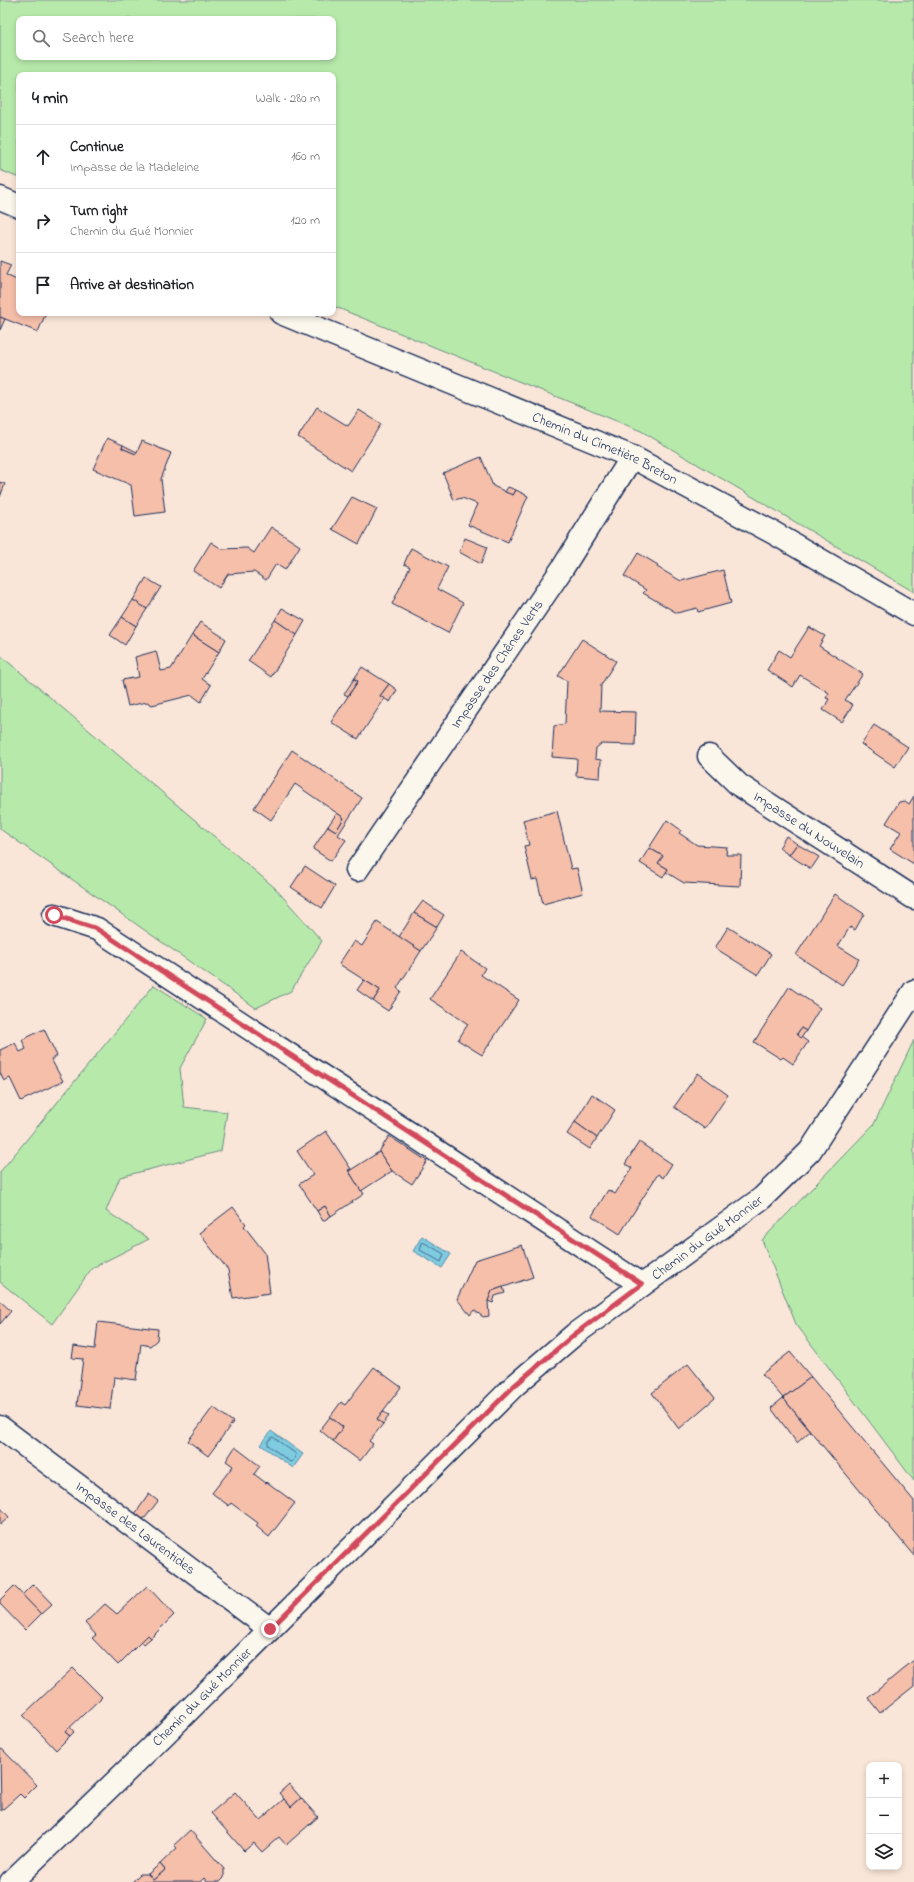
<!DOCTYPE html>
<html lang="en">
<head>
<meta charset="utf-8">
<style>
  body { margin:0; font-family:"Indie Flower",sans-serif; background:#f2f2f2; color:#202124 }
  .controls { position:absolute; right:12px; bottom:12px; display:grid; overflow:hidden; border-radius:8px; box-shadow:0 2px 6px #0003 }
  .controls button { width:36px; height:36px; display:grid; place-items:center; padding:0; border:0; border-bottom:1px solid #e0e0e0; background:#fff; color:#202124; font:20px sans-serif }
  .stop { position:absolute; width:12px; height:12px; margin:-9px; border:3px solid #d1495b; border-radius:50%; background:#fff }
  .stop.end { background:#d1495b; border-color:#fff; box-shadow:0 1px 4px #0008 }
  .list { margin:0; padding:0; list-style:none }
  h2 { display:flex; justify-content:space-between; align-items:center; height:52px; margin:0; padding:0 16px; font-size:17px }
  h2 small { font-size:13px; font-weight:400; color:#757577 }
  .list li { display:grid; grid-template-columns:26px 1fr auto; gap:12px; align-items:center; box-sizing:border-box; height:64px; padding:0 16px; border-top:1px solid #e0e0e0 }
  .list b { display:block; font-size:15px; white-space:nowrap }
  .list p { margin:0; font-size:13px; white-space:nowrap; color:#757577 }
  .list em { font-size:13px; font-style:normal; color:#757577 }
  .icon { flex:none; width:22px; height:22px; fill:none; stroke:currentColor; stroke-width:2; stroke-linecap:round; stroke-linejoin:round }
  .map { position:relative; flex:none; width:914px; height:1882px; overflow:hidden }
  .search { position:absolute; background:#fff; box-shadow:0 2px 6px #0003; left:16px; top:16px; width:320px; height:44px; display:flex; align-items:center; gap:10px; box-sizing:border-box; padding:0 14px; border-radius:8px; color:#757577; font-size:15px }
  .panel { position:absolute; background:#fff; box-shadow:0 2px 6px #0003; left:16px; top:72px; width:320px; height:244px; border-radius:8px }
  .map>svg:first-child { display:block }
</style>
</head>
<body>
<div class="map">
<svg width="914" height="1882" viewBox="0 0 914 1882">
  <rect width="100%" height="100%" fill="#fae6d8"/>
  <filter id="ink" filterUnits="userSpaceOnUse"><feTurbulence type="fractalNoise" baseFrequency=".025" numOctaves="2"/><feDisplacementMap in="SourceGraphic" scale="8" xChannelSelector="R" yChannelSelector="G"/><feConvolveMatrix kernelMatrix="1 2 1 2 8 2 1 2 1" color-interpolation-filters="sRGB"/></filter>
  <g filter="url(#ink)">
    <g fill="#b7eaaa" stroke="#698c84" fill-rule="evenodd">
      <path d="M0,0H914V592L641,431L333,306V75H19V178L0,170ZM19,19H333V57H19Z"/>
      <polygon points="0,655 274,887 322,941 291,991 256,1008 0,829"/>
      <polygon points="154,985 207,1019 180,1068 184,1107 227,1112 221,1151 120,1177 106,1211 149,1239 92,1268 52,1324 0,1282 0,1172"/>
      <polygon points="914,1040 914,1481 796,1324 762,1240 874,1124"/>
    </g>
    <g fill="#7fcbdf" stroke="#578dab">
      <polygon points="422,1236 451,1254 442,1268 413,1251"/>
      <polygon points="271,1431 303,1454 293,1468 261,1445"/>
    </g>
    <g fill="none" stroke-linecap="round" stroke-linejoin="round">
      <g stroke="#436d92" stroke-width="1">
        <polygon points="425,1243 444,1254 441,1262 420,1250 422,1243"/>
        <polygon points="273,1437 296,1454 293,1461 290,1462 268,1445 268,1442"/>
      </g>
    </g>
    <g fill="#f6bfaa" stroke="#1b2f5e">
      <polygon points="0,261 11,265 6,275 19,281 19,313 46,313 38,332 0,317"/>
      <polygon points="0,317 5,319 0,330"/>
      <polygon points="317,407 348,426 359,410 381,424 351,471 298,437"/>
      <polygon points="107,438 123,445 122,448 136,454 142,441 171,453 161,479 165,512 135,516 131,485 93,469"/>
      <polygon points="123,445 137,452 136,454 122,448"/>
      <polygon points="481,457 493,486 513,495 516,490 528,496 508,542 468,525 477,504 462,498 454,500 443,473"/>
      <polygon points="0,482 5,484 0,497"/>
      <polygon points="508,487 516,490 513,495 505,492"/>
      <polygon points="352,497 377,509 359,544 332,529"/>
      <polygon points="271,527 300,546 285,570 276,564 266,580 254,572 228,574 219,588 193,571 211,542 222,549 247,548 254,553"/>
      <polygon points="465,538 487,547 481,564 459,552"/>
      <polygon points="411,548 448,567 437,589 463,603 448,633 392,604 410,567 404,564"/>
      <polygon points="638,553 658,565 657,567 681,581 723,570 731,603 698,612 697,608 677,613 643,593 646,590 624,576"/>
      <polygon points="146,578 161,587 147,609 133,600"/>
      <polygon points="133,600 147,609 136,626 122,617"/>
      <polygon points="282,608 305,621 297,635 275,620"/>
      <polygon points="122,617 136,626 125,645 110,635"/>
      <polygon points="275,620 297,635 271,677 248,661"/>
      <polygon points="200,622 226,639 219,652 192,635"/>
      <polygon points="809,627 825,636 819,646 863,674 845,700 853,705 842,722 823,710 829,699 826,698 829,693 800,675 793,687 767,670 779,650 790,657"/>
      <polygon points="192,635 219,652 202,679 211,685 201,702 192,695 152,705 147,702 128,706 122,680 139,677 135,657 156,651 161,671 171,669"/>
      <polygon points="582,639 616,661 601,685 600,711 636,712 635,745 601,744 596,748 595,759 601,760 600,778 576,776 577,759 552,757 554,726 565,724 567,681 558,676"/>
      <polygon points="362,667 389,684 380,696 385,698 358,739 331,722 358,681 354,679"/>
      <polygon points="354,679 358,681 348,696 344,694"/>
      <polygon points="389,684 397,690 390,702 380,696"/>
      <polygon points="874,725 908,747 895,767 861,744"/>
      <polygon points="292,750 362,798 338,835 346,840 331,861 313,849 328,826 336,831 344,818 295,784 271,820 254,808"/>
      <polygon points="914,796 914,864 890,849 901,832 886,823 899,802 905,801 909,804"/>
      <polygon points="557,811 571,869 577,868 583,893 543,904 537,879 532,880 524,846 529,845 523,820"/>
      <polygon points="337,813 344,818 336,831 328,826"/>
      <polygon points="667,820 681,830 679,833 697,845 727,847 726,855 741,855 740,886 684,883 666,872 668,869 658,863 663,856 649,848"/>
      <polygon points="786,836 797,844 789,855 779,848"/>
      <polygon points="797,844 819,857 811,869 789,855"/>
      <polygon points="649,848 663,856 658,863 668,869 663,877 640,863"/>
      <polygon points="305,866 335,886 322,908 291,887"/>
      <polygon points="835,894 864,914 855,930 850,927 838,946 859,959 842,985 796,955"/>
      <polygon points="423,901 444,915 437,927 414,913"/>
      <polygon points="414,913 437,927 421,951 399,937"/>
      <polygon points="377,922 421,951 397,988 401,991 388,1011 373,1001 380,990 339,964 354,941 362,946"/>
      <polygon points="728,927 771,954 758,975 715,948"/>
      <polygon points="461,952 485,968 481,975 519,1000 482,1055 458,1040 468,1024 430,999"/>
      <polygon points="364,980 380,990 373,1001 357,990"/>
      <polygon points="789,987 820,1008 806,1031 801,1028 797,1034 808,1042 793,1064 783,1057 781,1059 754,1042"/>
      <polygon points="801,1028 806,1031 801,1038 797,1034"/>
      <polygon points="44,1029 57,1056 51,1059 63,1081 21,1101 10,1078 4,1081 0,1073 0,1050 15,1043 20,1052 26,1049 22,1040"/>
      <polygon points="698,1073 728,1095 705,1129 674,1107"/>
      <polygon points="592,1094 615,1110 597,1138 575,1122"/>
      <polygon points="575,1122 597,1138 590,1149 567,1134"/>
      <polygon points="326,1131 351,1169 348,1170 364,1194 331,1216 325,1206 317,1211 299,1184 313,1175 297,1151"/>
      <polygon points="389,1136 427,1161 412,1184 392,1171 379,1152"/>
      <polygon points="639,1142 672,1164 663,1178 658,1174 620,1234 592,1216 608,1190 615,1194 632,1168 625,1164"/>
      <polygon points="379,1152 392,1171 361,1191 349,1171"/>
      <polygon points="325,1206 331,1216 323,1221 317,1211"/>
      <polygon points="233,1207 246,1224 244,1226 265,1253 270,1293 233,1298 228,1270 199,1233"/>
      <polygon points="522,1245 533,1277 492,1291 488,1301 489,1316 483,1317 474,1310 470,1315 457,1299 475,1260"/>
      <polygon points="503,1287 505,1293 495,1296 493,1303 488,1301 492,1291"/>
      <polygon points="0,1301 11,1311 0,1324"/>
      <polygon points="98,1322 158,1329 157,1340 150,1346 141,1344 136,1380 114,1377 110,1409 77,1405 83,1359 72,1358 74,1346 95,1349"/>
      <polygon points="790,1352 811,1377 783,1398 762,1374"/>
      <polygon points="688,1364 715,1398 679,1429 652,1393"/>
      <polygon points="374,1367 401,1387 377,1419 383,1424 369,1441 373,1444 360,1461 333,1441 343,1427 330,1417 341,1402 345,1405"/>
      <polygon points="811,1377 914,1501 914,1556 783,1398"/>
      <polygon points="783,1398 810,1431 797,1443 771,1408"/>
      <polygon points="213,1407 233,1422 208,1456 188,1441"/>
      <polygon points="383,1411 389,1416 383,1424 377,1419"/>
      <polygon points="330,1417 343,1427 333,1441 320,1430"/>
      <polygon points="235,1447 260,1466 254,1474 266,1483 267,1482 295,1503 269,1537 256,1526 258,1523 231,1503 229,1506 212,1493 233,1466 226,1461"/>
      <polygon points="149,1494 158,1501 145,1518 141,1519 135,1514"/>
      <polygon points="0,1507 9,1517 0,1525"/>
      <polygon points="33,1584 52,1604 41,1614 22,1595"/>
      <polygon points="14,1586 41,1614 25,1630 0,1604 0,1600"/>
      <polygon points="147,1586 174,1615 151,1638 148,1635 118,1665 92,1638 96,1635 85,1623 105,1604 117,1614"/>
      <polygon points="148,1635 151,1638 144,1644 141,1642"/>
      <polygon points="914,1660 914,1686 880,1713 868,1698"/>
      <polygon points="73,1668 102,1697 65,1732 70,1736 56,1750 23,1715"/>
      <polygon points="70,1727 74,1732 70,1736 65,1732"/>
      <polygon points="2,1749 37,1785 24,1798 20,1794 1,1811 0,1750"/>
      <polygon points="289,1784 301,1798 291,1807 279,1793"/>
      <polygon points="235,1792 260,1820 284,1799 291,1807 301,1798 318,1817 286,1845 279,1837 262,1852 254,1843 244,1851 211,1813"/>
      <polygon points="190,1830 224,1869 224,1878 220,1882 207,1882 204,1878 200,1882 132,1882 140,1874 148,1874 153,1880 165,1870 160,1864 177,1848 174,1845"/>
      <polygon points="160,1864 165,1870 153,1880 148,1874"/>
    </g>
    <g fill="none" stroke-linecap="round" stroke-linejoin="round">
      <defs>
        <g id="street">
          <polyline points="0,198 19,206"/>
          <path id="s1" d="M281,313L632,457L772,532L914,614"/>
          <path id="s2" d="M709,756L739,785L914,898"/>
          <path id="s3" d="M357,870L562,569L632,457"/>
          <polyline points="54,915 97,929 642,1285"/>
          <path id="s4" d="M0,1427L270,1629"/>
          <path id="s5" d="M11,1882L164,1735L514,1386L575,1334L762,1198L810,1151L914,991"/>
        </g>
      </defs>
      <use href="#street" stroke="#1b2f5e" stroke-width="25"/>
      <use href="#street" stroke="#fbf7ec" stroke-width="22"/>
    </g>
  </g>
  <g fill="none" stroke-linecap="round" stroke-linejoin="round" filter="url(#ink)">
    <polyline stroke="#d1495b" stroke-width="5" points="54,915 97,929 642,1284 575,1334 514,1386 270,1629"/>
  </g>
  <g text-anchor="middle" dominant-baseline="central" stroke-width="3" stroke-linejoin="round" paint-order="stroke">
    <g font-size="14" fill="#1b2f5e" stroke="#fbf7ec">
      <text stroke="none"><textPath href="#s1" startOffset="351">Chemin du Cimetière Breton</textPath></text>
      <text stroke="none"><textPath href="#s3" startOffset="249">Impasse des Chênes Verts</textPath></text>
      <text stroke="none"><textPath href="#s2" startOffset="125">Impasse du Nouvelain</textPath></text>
      <text stroke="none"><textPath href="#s5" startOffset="950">Chemin du Gué Monnier</textPath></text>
      <text stroke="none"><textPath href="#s4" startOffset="169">Impasse des Laurentides</textPath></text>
      <text stroke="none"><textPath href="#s5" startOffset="266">Chemin du Gué Monnier</textPath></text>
    </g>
  </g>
</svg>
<div class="controls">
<button>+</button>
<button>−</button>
<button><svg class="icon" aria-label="layers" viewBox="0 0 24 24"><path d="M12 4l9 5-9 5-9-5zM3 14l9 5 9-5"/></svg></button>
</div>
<div class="stop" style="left:54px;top:915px"></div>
<div class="stop end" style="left:270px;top:1629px"></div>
<div class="search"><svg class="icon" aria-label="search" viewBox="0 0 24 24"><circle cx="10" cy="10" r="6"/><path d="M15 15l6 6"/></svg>Search here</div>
<section class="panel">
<h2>4 min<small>Walk · 280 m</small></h2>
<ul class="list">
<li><svg class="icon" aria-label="ahead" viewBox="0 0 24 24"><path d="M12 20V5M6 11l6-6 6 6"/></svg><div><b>Continue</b><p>Impasse de la Madeleine</p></div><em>160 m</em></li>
<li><svg class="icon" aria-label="right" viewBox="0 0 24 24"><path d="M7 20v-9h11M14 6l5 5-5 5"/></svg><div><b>Turn right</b><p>Chemin du Gué Monnier</p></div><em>120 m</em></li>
<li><svg class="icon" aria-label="arrive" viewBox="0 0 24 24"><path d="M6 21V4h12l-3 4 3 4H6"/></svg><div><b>Arrive at destination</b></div></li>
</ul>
</section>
</div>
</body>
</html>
